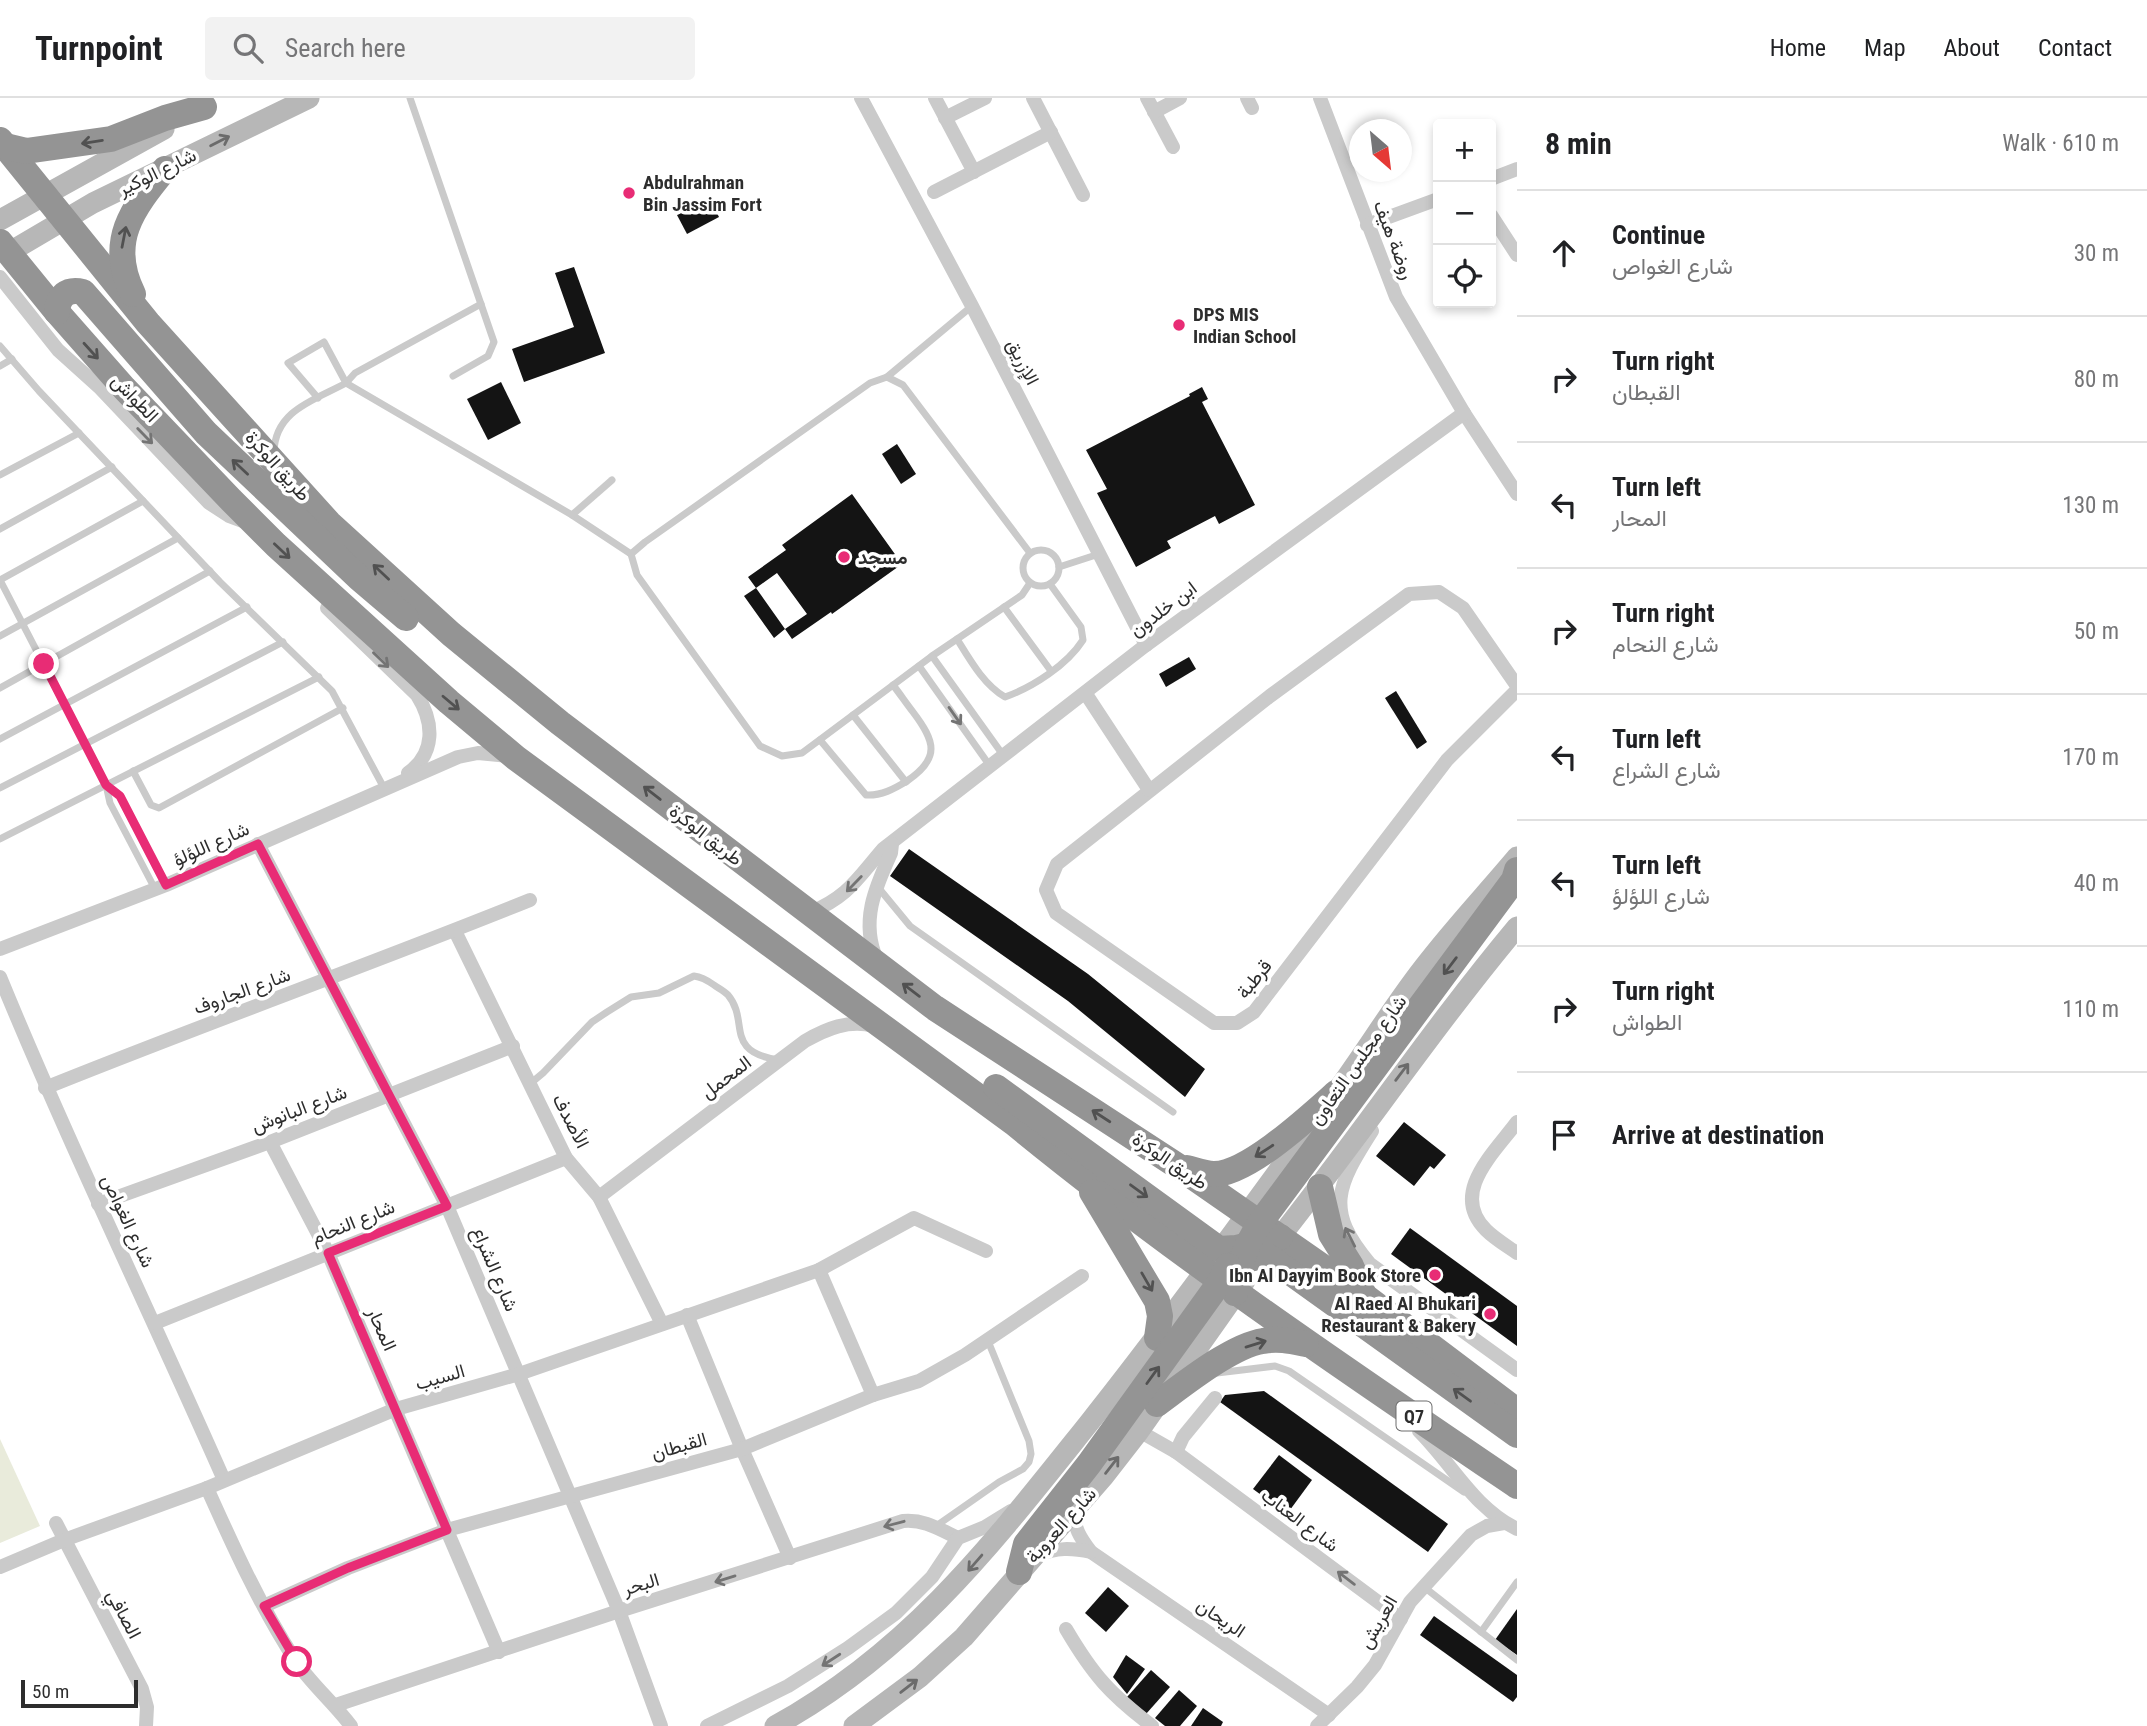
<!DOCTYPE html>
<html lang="en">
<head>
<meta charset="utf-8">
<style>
  body { margin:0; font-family:"Roboto Condensed",Vazirmatn,sans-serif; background:#f2f2f2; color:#202124 }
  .controls { position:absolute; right:21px; top:21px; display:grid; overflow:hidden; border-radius:7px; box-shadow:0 4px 10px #0003 }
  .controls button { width:63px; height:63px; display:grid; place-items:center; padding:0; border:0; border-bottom:2px solid #e0e0e0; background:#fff; color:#202124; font:35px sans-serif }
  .compass { position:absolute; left:1349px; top:21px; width:63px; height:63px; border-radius:50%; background:#fff; box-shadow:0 4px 10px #0003; rotate:152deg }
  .scale { position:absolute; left:21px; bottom:18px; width:117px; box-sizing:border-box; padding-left:7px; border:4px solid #2d2d2d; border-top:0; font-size:19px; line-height:24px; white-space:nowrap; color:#2d2d2d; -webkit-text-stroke:5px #fff; paint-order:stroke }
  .stop { position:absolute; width:21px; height:21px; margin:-16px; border:5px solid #e82c75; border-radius:50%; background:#fff }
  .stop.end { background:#e82c75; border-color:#fff; box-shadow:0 2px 7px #0008 }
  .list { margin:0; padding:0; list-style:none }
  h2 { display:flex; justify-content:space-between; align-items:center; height:91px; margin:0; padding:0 28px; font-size:30px }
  h2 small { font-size:23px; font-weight:400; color:#757577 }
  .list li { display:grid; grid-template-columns:46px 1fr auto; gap:21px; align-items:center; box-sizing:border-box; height:126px; padding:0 28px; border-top:2px solid #e0e0e0 }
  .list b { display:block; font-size:26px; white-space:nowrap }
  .list p { margin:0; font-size:23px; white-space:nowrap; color:#757577 }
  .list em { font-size:23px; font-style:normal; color:#757577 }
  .icon { flex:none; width:38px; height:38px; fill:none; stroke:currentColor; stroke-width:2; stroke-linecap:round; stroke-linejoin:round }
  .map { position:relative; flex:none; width:1517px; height:1628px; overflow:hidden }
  header { display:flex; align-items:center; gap:42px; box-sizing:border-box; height:98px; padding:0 35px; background:#fff; border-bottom:2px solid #e0e0e0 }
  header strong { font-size:33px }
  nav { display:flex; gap:38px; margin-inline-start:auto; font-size:24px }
  .search { width:490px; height:63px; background:#f2f2f2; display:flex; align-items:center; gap:18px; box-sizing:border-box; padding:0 24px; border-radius:7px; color:#757577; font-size:26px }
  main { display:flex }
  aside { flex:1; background:#fff }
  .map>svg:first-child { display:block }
</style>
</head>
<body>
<header>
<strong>Turnpoint</strong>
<div class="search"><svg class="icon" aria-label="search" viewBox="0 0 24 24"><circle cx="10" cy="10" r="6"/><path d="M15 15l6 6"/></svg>Search here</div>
<nav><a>Home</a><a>Map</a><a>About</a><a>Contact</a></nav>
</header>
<main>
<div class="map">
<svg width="1517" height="1628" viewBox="0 0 1517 1628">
  <rect width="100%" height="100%" fill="#fff"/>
  <polygon fill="#e9ebdb" points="0,1341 40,1428 0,1445"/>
  <g fill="#141414">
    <polygon points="709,100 719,119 687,136 677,117"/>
    <polygon points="574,169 605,255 524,284 512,251 574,229 555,175"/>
    <polygon points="501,284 521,325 488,342 467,301"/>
    <polygon points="1202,289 1208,301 1202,304 1255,407 1219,426 1215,418 1167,443 1171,450 1136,469 1097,395 1107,391 1086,352 1190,298 1189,296"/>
    <polygon points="897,346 916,376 901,386 882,356"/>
    <polygon points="852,396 902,466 832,516 831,514 792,541 785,531 807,516 777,475 756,490 785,531 774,540 744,498 756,490 748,479 786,452 782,447"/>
    <polygon points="1189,559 1196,571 1166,589 1159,576"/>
    <polygon points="1396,593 1427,644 1417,651 1385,600"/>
    <polygon points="909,751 1088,876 1205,971 1185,999 1068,903 890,778"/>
    <polygon points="1404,1024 1446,1057 1434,1071 1430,1068 1414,1088 1376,1058"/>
    <polygon points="1410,1130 1517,1208 1517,1248 1391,1156"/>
    <polygon points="1264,1293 1448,1426 1428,1454 1220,1304 1225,1297"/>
    <polygon points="1279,1357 1312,1382 1287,1416 1253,1391"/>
    <polygon points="1108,1489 1129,1508 1106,1534 1085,1515"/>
    <polygon points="1517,1511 1517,1557 1495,1542"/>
    <polygon points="1434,1518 1517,1577 1517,1599 1513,1604 1420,1537"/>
    <polygon points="1126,1557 1145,1571 1127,1596 1113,1579"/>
    <polygon points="1151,1572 1170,1589 1146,1616 1127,1599"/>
    <polygon points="1179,1592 1197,1608 1180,1628 1165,1628 1155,1620"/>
    <polygon points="1203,1610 1223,1624 1221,1628 1191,1628"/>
  </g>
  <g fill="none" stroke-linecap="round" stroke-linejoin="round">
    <g stroke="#cacaca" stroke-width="7">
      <polyline points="410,0 494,244 488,258 453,278"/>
      <polyline points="0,248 39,293 220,484 332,593 384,690"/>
      <polyline points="0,268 12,261"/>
      <polyline points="887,279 972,208"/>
      <polyline points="318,300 288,265 324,244 346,285 355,275 481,206"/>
      <path d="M274,354C275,312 315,302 346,285L572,417L631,456"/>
      <polyline points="0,377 79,335"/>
      <polyline points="572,417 612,382"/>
      <polyline points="0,431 112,369"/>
      <circle cx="1041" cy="470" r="18"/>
      <polyline points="1030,455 903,287 887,279 870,285 645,444 631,456 637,477 760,648 782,658 802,655 932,558 1022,497 1030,485"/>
      <polyline points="1059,469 1099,456"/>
      <polyline points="0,482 106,687 110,705 155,791"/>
      <polyline points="0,482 143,403"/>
      <polyline points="1004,509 1051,573"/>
      <polyline points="0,538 178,440"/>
      <path d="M957,541C970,562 984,587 1005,599C1033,589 1067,567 1083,542L1081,529L1050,486"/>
      <polyline points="932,558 1003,657"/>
      <polyline points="919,568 990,668"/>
      <polyline points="0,590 210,473"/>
      <polyline points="853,617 906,684"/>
      <polyline points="0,641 247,509"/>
      <path d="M820,642L866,697C881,698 894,691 907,683C941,660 935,643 913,614C906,605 900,596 893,587"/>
      <polyline points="133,673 151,707 159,710 343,610"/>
      <polyline points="106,687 120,698 166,787"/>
      <polyline points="0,690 283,544"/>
      <polyline points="0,741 319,579"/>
      <polyline points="877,788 910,828 1173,1014"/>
      <path d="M531,985L543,975L592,924L607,914L631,899L659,895L694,878C702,879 707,882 714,887C718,890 724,893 728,897C750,923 723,954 779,962"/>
      <polyline points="1217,1275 1275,1268 1289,1273 1464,1394"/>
      <polyline points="936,1428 999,1384 1023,1371 1029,1364 1031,1356 1029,1343 988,1243"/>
      <polyline points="1424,1489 1517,1562"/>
      <polyline points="1481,1534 1517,1484"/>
    </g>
    <g stroke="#cacaca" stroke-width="14">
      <polyline points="861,0 972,208 1146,547"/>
      <polyline points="935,0 974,74"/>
      <polyline points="1033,0 1083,97"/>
      <polyline points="1147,0 1173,49"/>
      <polyline points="1247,0 1252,10"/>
      <polyline points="1320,0 1396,199 1464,315 1517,396"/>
      <polyline points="1154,14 1180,0"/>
      <polyline points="945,20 985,0"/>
      <polyline points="1491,81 1517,71"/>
      <polyline points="934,94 1051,34"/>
      <polyline points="1491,117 1517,157"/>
      <polyline points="1367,127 1438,101"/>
      <polyline points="0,179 58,252 99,289 209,405 229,418 245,424"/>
      <path d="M327,510L417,597C434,624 436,655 408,675"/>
      <polyline points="1517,588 1463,510 1439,494 1409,496 1270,598 1057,766 1046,792 1056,815 1214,925 1237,925 1254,914 1447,662 1517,592"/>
      <polyline points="1086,596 1149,692"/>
      <polyline points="258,746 447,1108 619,1513 661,1628"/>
      <path d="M809,815C848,799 857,781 883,751L1146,547L1464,315"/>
      <polyline points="455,833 566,1060 599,1099 662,1226"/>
      <polyline points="0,851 166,787 458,659 478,655 509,658"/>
      <path d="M877,862C860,824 875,790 891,755L892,746"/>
      <path d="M0,879C70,1049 150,1214 224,1382"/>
      <path d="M45,990C206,925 369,867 530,802"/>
      <path d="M1517,1024C1494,1055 1449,1095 1486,1132C1495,1141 1507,1148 1517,1155"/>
      <path d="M1372,1033C1337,1088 1324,1112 1370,1166L1517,1272"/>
      <polyline points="270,1044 328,1155 499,1554"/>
      <path d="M599,1099L805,943C826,931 849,921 874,928"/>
      <polyline points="98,1106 270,1044 513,948"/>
      <polyline points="819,1172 873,1297"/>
      <polyline points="687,1217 742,1351 790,1460"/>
      <polyline points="155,1225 566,1060"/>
      <polyline points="1139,1333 1176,1354 1401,1521"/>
      <path d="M1419,1333C1453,1367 1473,1409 1517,1431"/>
      <polyline points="1176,1354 1183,1339 1215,1300"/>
      <path d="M207,1390C233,1448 260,1508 295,1562C311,1586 334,1605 351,1628"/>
      <path d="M1075,1411C1072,1428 1081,1441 1091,1454L1329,1617"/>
      <polyline points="56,1425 142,1591 147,1609 146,1628"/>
      <path d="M1038,1458C1056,1449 1072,1450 1091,1454"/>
      <polyline points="0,1469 64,1442 207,1390 396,1311 519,1276 819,1172 914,1120 986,1153"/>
      <polyline points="264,1508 348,1470 447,1432 742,1351 873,1297 919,1283 965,1257 1082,1178"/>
      <path d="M1066,1531C1093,1577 1110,1596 1152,1628"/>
      <path d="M336,1607L619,1513L903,1423C924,1421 939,1431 958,1440"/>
      <polyline points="707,1628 788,1588 848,1550 896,1515 932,1479 958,1440 985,1429 1011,1413"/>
      <polyline points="1317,1628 1357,1589 1375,1567 1410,1504 1471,1437 1487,1428 1504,1425"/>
    </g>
    <g stroke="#b7b7b7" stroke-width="21">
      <polyline points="0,122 164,31"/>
      <polyline points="8,155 93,105 309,0"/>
      <path d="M1272,1149C1356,1044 1431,932 1517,829"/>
      <path d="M775,1628C912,1552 993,1445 1089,1325C1174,1218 1253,1107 1334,997C1365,955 1392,910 1424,869C1453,831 1486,796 1517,759"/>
      <polyline points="854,1628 920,1579 964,1539 1104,1378 1139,1333 1245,1183"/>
    </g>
    <g stroke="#949494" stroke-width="26">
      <polyline points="0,42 148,225 329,425 451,536 560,625 935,910 1179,1069 1363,1197 1517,1313"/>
      <polyline points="5,48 26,53 111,41 165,20 204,9"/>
      <path d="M0,144L57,214L124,290L231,402L276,447L449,604L516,660L1014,1025C1174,1156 1346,1272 1517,1388"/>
      <path d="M133,196C107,144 132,111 165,71"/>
      <path d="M57,214C58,198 67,190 83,194L206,335L359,480L406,520"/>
      <polyline points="996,989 1219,1151 1236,1150 1280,1139"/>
      <path d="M1187,1070C1195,1072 1205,1076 1214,1076C1248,1076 1310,1018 1336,995"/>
      <polyline points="1320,1089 1331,1136 1351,1168 1363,1195"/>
      <polyline points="1092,1094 1157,1203 1160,1218 1157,1240"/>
      <polyline points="1238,1164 1266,1157 1517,1337"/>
      <path d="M1235,1195C1239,1165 1244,1151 1260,1125L1514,782L1517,772"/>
      <path d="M1157,1306C1183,1287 1231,1248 1263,1243C1278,1240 1291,1243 1306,1246"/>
      <polyline points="1019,1474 1026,1446 1089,1366 1220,1184 1228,1168"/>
    </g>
  </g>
  <defs><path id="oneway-shaft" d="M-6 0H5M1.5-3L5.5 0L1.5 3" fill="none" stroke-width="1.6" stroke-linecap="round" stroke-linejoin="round" transform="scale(1.75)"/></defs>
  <g stroke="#6b6b6b">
    <use href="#oneway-shaft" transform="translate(220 43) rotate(-27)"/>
    <use href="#oneway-shaft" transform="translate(1402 974) rotate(-53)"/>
    <use href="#oneway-shaft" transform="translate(1112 1367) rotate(-52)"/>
    <use href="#oneway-shaft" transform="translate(975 1465) rotate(131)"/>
    <use href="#oneway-shaft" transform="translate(909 1588) rotate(-38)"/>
  </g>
  <g stroke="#515151">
    <use href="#oneway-shaft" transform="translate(92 44) rotate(171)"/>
    <use href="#oneway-shaft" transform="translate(124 139) rotate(-79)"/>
    <use href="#oneway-shaft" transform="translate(91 253) rotate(48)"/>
    <use href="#oneway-shaft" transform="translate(240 369) rotate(-137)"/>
    <use href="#oneway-shaft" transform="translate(282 453) rotate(43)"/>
    <use href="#oneway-shaft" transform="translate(381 474) rotate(-137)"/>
    <use href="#oneway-shaft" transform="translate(451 605) rotate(40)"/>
    <use href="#oneway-shaft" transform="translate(652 695) rotate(-142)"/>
    <use href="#oneway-shaft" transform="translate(1450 868) rotate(127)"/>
    <use href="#oneway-shaft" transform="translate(911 892) rotate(-143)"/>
    <use href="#oneway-shaft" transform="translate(1101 1018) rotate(-147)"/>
    <use href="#oneway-shaft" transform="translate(1264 1053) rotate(147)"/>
    <use href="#oneway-shaft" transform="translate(1139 1093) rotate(36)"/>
    <use href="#oneway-shaft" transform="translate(1147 1184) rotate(60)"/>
    <use href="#oneway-shaft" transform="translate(1256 1246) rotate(-17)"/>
    <use href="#oneway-shaft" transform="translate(1153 1277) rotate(-54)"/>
    <use href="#oneway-shaft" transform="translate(1462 1297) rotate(-144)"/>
  </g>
  <g stroke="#747474">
    <use href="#oneway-shaft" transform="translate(145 338) rotate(46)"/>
    <use href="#oneway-shaft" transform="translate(381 562) rotate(44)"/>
    <use href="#oneway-shaft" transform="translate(955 618) rotate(55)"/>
    <use href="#oneway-shaft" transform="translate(854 786) rotate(134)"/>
    <use href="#oneway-shaft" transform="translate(1350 1139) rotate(-117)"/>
    <use href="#oneway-shaft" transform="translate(894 1426) rotate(165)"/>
    <use href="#oneway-shaft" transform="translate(1346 1480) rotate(-143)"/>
    <use href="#oneway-shaft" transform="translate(725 1481) rotate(163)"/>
    <use href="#oneway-shaft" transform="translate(831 1562) rotate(147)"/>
  </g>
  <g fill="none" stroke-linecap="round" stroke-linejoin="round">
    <polyline stroke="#e82c75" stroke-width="9" points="44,566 106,687 120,698 166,787 258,746 447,1108 328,1155 447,1432 348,1470 264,1508 297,1564"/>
  </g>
  <g fill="#e82c75" stroke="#fff" stroke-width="2.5">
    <circle cx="629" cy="95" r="7"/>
    <circle cx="1179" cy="227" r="7"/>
    <circle cx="844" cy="459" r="7"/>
    <circle cx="1435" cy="1177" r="7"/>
    <circle cx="1490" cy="1216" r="7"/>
  </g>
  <g text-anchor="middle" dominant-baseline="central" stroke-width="7" stroke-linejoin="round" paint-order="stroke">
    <rect fill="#fff" stroke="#6c6c6c" stroke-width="2" x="1396.5" y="1303.5" width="35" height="29" rx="5"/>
    <g font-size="18" font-weight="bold" fill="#2d2d2d">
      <text x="1414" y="1318">Q7</text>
    </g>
    <g font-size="19" fill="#2d2d2d" stroke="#fff">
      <text transform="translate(157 74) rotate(-26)">شارع الوكير</text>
      <text transform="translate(1394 142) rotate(69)">روضة هيف</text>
      <text transform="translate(1023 264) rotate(63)">الإزريق</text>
      <text transform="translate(135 300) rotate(46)">الطواش</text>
      <text transform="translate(278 368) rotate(48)">طريق الوكرة</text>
      <text transform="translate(1163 511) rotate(-37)">ابن خلدون</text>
      <text transform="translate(706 737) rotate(38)">طريق الوكرة</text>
      <text transform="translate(211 746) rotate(-24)">شارع اللؤلؤ</text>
      <text transform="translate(1254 881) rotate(-51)">قرطبة</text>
      <text transform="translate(242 893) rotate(-20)">شارع الجاروف</text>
      <text transform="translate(1358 962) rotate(-55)">شارع مجلس التعاون</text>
      <text transform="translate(726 979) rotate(-37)">المحمل</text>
      <text transform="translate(299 1011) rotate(-21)">شارع البانوش</text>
      <text transform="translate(571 1023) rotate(63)">الأصدف</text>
      <text transform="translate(1170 1063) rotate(34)">طريق الوكرة</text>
      <text transform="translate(128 1123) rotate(65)">شارع الغواص</text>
      <text transform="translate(353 1124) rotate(-22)">شارع النحام</text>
      <text transform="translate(495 1171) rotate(67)">شارع الشراع</text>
      <text transform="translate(382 1231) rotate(66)">المحار</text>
      <text transform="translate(440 1279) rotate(-16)">السيب</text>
      <text transform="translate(679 1348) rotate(-16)">القبطان</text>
      <text transform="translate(1300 1422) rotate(37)">شارع العناب</text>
      <text transform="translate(1061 1427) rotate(-48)">شارع العروبة</text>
      <text transform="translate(641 1486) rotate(-17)">البحر</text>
      <text transform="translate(124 1516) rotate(62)">الصافي</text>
      <text transform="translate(1221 1520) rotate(34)">الريحان</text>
      <text transform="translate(1378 1524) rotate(-60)">العريش</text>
    </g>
    <g font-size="19" font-weight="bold" fill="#2d2d2d" stroke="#fff" text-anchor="start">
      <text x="643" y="84">Abdulrahman<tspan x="643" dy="22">Bin Jassim Fort</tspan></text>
      <text x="1193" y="216">DPS MIS<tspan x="1193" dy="22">Indian School</tspan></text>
      <text x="858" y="459">مسجد</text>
      <text x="1421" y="1177" text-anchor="end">Ibn Al Dayyim Book Store</text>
      <text x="1476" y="1205" text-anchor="end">Al Raed Al Bhukari<tspan x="1476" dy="22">Restaurant &amp; Bakery</tspan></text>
    </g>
  </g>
</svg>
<div class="controls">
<button>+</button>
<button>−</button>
<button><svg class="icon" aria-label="locate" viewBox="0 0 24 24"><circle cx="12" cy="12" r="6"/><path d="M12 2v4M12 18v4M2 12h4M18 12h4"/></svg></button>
</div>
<svg class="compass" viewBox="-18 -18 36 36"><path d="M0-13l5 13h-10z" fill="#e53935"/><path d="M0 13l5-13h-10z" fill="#757577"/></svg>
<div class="scale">50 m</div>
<div class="stop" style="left:297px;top:1564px"></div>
<div class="stop end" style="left:44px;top:566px"></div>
</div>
<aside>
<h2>8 min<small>Walk · 610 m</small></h2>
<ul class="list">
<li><svg class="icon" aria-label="ahead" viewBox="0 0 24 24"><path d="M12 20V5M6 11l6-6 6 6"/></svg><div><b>Continue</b><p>شارع الغواص</p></div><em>30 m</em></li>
<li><svg class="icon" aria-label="right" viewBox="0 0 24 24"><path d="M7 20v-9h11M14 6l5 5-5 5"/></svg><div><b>Turn right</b><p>القبطان</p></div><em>80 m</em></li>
<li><svg class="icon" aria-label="left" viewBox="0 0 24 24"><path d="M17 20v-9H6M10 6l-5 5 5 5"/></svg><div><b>Turn left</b><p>المحار</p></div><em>130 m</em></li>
<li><svg class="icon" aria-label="right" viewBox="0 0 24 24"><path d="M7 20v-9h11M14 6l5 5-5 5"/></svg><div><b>Turn right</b><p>شارع النحام</p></div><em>50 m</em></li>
<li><svg class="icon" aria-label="left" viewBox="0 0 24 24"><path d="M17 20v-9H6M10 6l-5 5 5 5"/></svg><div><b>Turn left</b><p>شارع الشراع</p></div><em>170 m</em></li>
<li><svg class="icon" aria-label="left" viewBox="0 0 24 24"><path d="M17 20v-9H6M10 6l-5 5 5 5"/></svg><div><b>Turn left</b><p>شارع اللؤلؤ</p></div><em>40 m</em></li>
<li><svg class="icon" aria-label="right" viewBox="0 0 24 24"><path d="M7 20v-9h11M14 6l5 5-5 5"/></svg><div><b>Turn right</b><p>الطواش</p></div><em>110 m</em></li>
<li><svg class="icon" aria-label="arrive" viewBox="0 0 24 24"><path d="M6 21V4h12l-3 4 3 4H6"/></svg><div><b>Arrive at destination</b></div></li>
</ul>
</aside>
</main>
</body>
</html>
